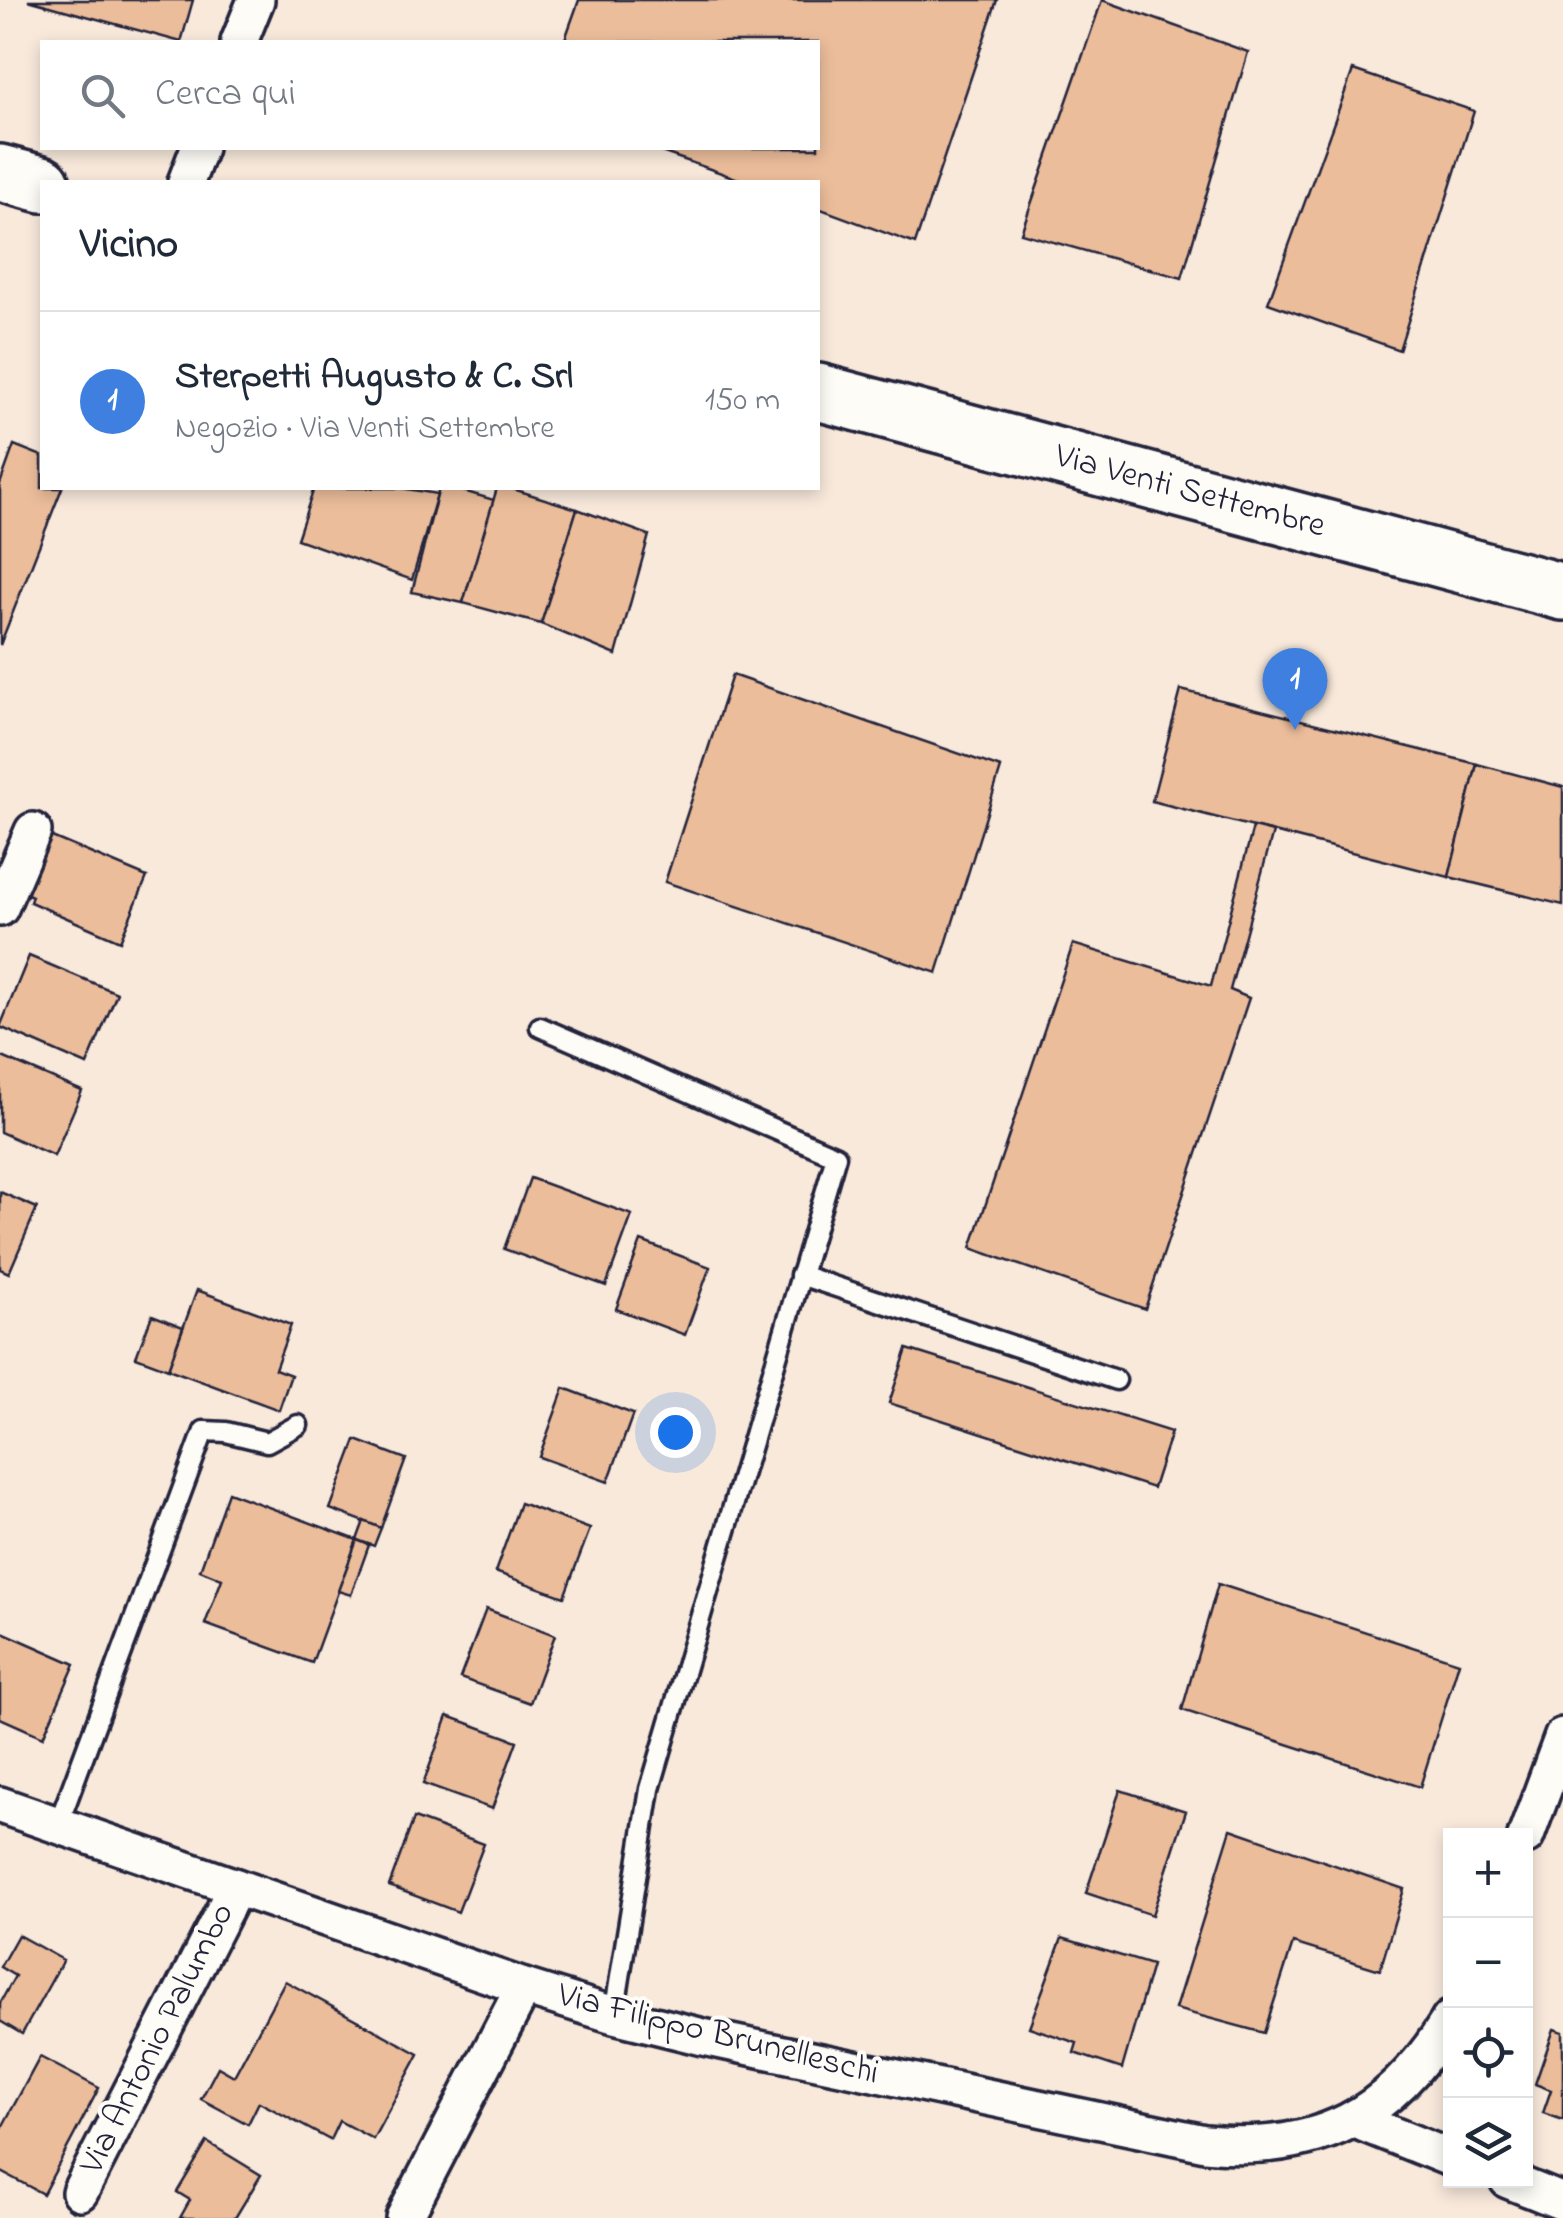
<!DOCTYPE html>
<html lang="it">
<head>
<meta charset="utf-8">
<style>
  body { margin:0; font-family:"Indie Flower",sans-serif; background:#f2f2f3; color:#1f2937 }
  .controls { position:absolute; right:30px; bottom:30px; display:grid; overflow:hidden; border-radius:0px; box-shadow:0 5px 15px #0003 }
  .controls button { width:90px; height:90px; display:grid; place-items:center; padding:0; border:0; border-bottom:2px solid #e0e1e3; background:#fff; color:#1f2937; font:50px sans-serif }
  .you { position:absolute; left:675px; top:1432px; width:35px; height:35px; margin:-25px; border:8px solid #fff; border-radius:50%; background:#1a73e8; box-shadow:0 0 0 15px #1a73e833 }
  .badge { display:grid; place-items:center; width:65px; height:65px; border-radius:50%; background:#1f6fb2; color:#fff; font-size:32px; font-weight:700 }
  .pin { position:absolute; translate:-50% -82px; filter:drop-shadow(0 2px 5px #0008) }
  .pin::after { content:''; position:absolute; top:52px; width:35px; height:30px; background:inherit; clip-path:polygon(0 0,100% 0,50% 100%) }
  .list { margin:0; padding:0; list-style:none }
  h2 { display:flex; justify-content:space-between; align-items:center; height:130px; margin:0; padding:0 40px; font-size:42px }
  h2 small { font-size:32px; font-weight:400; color:#747a83 }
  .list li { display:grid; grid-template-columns:65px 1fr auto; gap:30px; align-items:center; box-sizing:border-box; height:180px; padding:0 40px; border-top:2px solid #e0e1e3 }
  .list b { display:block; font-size:38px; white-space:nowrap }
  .list p { margin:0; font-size:32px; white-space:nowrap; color:#747a83 }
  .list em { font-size:32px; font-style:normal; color:#747a83 }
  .icon { flex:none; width:55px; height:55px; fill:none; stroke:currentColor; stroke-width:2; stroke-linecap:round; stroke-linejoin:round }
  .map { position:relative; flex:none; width:1563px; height:2218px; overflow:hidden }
  .search { position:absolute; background:#fff; box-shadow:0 5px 15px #0003; left:40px; top:40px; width:780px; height:110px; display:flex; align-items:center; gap:25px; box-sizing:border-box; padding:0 35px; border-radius:0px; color:#747a83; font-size:38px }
  .panel { position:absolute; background:#fff; box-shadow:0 5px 15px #0003; left:40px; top:180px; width:780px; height:310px; border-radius:0px }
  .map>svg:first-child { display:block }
</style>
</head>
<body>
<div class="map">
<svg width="1563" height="2218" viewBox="0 0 1563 2218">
  <rect width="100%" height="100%" fill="#f8e9db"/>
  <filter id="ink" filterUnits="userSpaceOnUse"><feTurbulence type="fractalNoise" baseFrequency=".01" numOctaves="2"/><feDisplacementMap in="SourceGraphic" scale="20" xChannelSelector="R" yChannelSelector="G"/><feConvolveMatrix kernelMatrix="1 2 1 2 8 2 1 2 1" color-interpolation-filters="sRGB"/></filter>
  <g filter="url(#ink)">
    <g fill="#ebbd9b" stroke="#22223b" stroke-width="2.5">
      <polygon points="28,0 193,0 181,42"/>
      <polygon points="579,0 997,0 915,244 818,208 818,182 747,182 650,148 818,148 818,42 564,42"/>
      <polygon points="1102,0 1248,52 1182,278 1021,233"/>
      <polygon points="1353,70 1474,111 1399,350 1268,303"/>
      <polygon points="14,445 42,456 42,488 62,488 0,645 0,484"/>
      <polygon points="314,488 401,488 437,494 412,580 297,539"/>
      <polygon points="439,488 453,488 494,500 463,603 412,592"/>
      <polygon points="497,488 510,488 577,509 541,624 463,603"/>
      <polygon points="577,509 649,535 616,655 541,624"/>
      <polygon points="732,675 1001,768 937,973 665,882"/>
      <polygon points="1181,690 1477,764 1449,877 1152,801"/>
      <polygon points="1477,764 1563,787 1563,905 1449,877"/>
      <polygon points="1253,827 1273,832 1230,990 1249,998 1145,1309 971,1248 1073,944 1211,986"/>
      <polygon points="40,832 147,877 120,941 30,902 32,896 16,889"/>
      <polygon points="29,956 117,993 87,1065 0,1027"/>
      <polygon points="0,1056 82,1091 54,1156 0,1132"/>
      <polygon points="530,1178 632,1215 606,1286 504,1249"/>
      <polygon points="0,1192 37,1208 9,1273 0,1269"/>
      <polygon points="641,1241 710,1267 685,1335 616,1309"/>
      <polygon points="197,1290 291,1325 275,1369 291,1375 279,1410 168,1369"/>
      <polygon points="152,1315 183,1327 168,1369 136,1357"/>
      <polygon points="907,1349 1171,1432 1153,1488 889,1403"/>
      <polygon points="564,1388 633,1414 608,1482 539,1457"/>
      <polygon points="356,1440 406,1459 381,1528 330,1509"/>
      <polygon points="228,1492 357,1540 312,1663 205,1624 222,1579 200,1570"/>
      <polygon points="520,1503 590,1529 564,1597 495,1572"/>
      <polygon points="364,1521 381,1528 374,1546 357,1540"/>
      <polygon points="357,1540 369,1545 351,1595 338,1591"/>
      <polygon points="1218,1584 1459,1662 1420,1787 1182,1710"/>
      <polygon points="486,1609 555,1635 530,1703 460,1678"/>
      <polygon points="0,1631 75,1664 43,1737 0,1718"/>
      <polygon points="448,1716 517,1741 492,1809 423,1784"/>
      <polygon points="1120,1790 1186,1811 1152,1915 1086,1893"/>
      <polygon points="414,1818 484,1844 458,1912 389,1886"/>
      <polygon points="1231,1829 1404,1889 1380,1970 1293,1943 1264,2033 1175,2009"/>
      <polygon points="18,1935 63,1960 22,2034 0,2021 0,2003 15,1976 0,1967"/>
      <polygon points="1062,1938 1152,1965 1122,2069 1074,2053 1077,2043 1029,2027"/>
      <polygon points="285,1981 419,2054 373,2139 339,2121 330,2140 259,2102 248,2124 201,2099 218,2067 234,2076"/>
      <polygon points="1554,2029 1563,2032 1563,2120 1543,2113 1551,2090 1535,2084"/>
      <polygon points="40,2057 99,2088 43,2194 0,2171 0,2131"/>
      <polygon points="207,2142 261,2175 235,2218 180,2218 190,2200 177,2192"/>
    </g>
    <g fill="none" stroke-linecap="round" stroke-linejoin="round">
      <defs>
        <g id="lane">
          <polyline points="540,1027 836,1156 650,1789 614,2015"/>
          <polyline points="800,1275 1116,1380"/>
          <polyline points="58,1825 204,1431 226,1432 267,1442 298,1425"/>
        </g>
        <g id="street">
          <polyline points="239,42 256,0"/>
          <polyline points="186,182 199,148"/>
          <polyline points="0,908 33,831"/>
          <path d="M0,1805L524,1987L614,2015L703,2037L1205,2143C1319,2154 1391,2116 1450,2019"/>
          <polyline points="1526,1836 1563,1736"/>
          <polyline points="1355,2120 1450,2158"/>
          <polyline points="1508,2180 1563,2202"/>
          <polyline points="80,2192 236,1887"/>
          <polyline points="404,2218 524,1987"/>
        </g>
        <g id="primary">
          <polyline points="0,173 42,184"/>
          <polyline points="818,392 1563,592"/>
        </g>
      </defs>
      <use href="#lane" stroke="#22223b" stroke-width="25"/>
      <use href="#street" stroke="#22223b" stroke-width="42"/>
      <use href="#primary" stroke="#22223b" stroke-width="62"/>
      <use href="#lane" stroke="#fdfcf7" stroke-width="18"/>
      <use href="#street" stroke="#fdfcf7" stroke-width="35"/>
      <use href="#primary" stroke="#fdfcf7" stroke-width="55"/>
    </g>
  </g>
  <g text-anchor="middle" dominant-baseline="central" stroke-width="8" stroke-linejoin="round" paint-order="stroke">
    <g font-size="35" fill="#22223b" stroke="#fdfcf7">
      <text transform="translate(1190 492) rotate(15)">Via Venti Settembre</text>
      <text transform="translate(718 2035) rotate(14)">Via Filippo Brunelleschi</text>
      <text transform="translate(158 2039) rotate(-63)">Via Antonio Palumbo</text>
    </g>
  </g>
</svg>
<div class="controls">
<button>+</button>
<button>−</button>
<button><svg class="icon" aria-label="locate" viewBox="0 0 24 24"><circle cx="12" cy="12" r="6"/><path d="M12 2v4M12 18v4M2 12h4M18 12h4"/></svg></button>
<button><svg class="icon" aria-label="layers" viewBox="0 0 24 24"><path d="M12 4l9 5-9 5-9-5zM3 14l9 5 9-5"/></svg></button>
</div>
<div class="you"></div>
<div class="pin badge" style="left:1295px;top:730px;background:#3f7fe0">1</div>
<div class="search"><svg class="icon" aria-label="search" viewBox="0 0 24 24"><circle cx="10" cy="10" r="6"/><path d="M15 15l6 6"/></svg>Cerca qui</div>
<section class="panel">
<h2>Vicino<small></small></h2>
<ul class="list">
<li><span class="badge" style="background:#3f7fe0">1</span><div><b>Sterpetti Augusto &amp; C. Srl</b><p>Negozio · Via Venti Settembre</p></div><em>150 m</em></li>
</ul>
</section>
</div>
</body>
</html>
